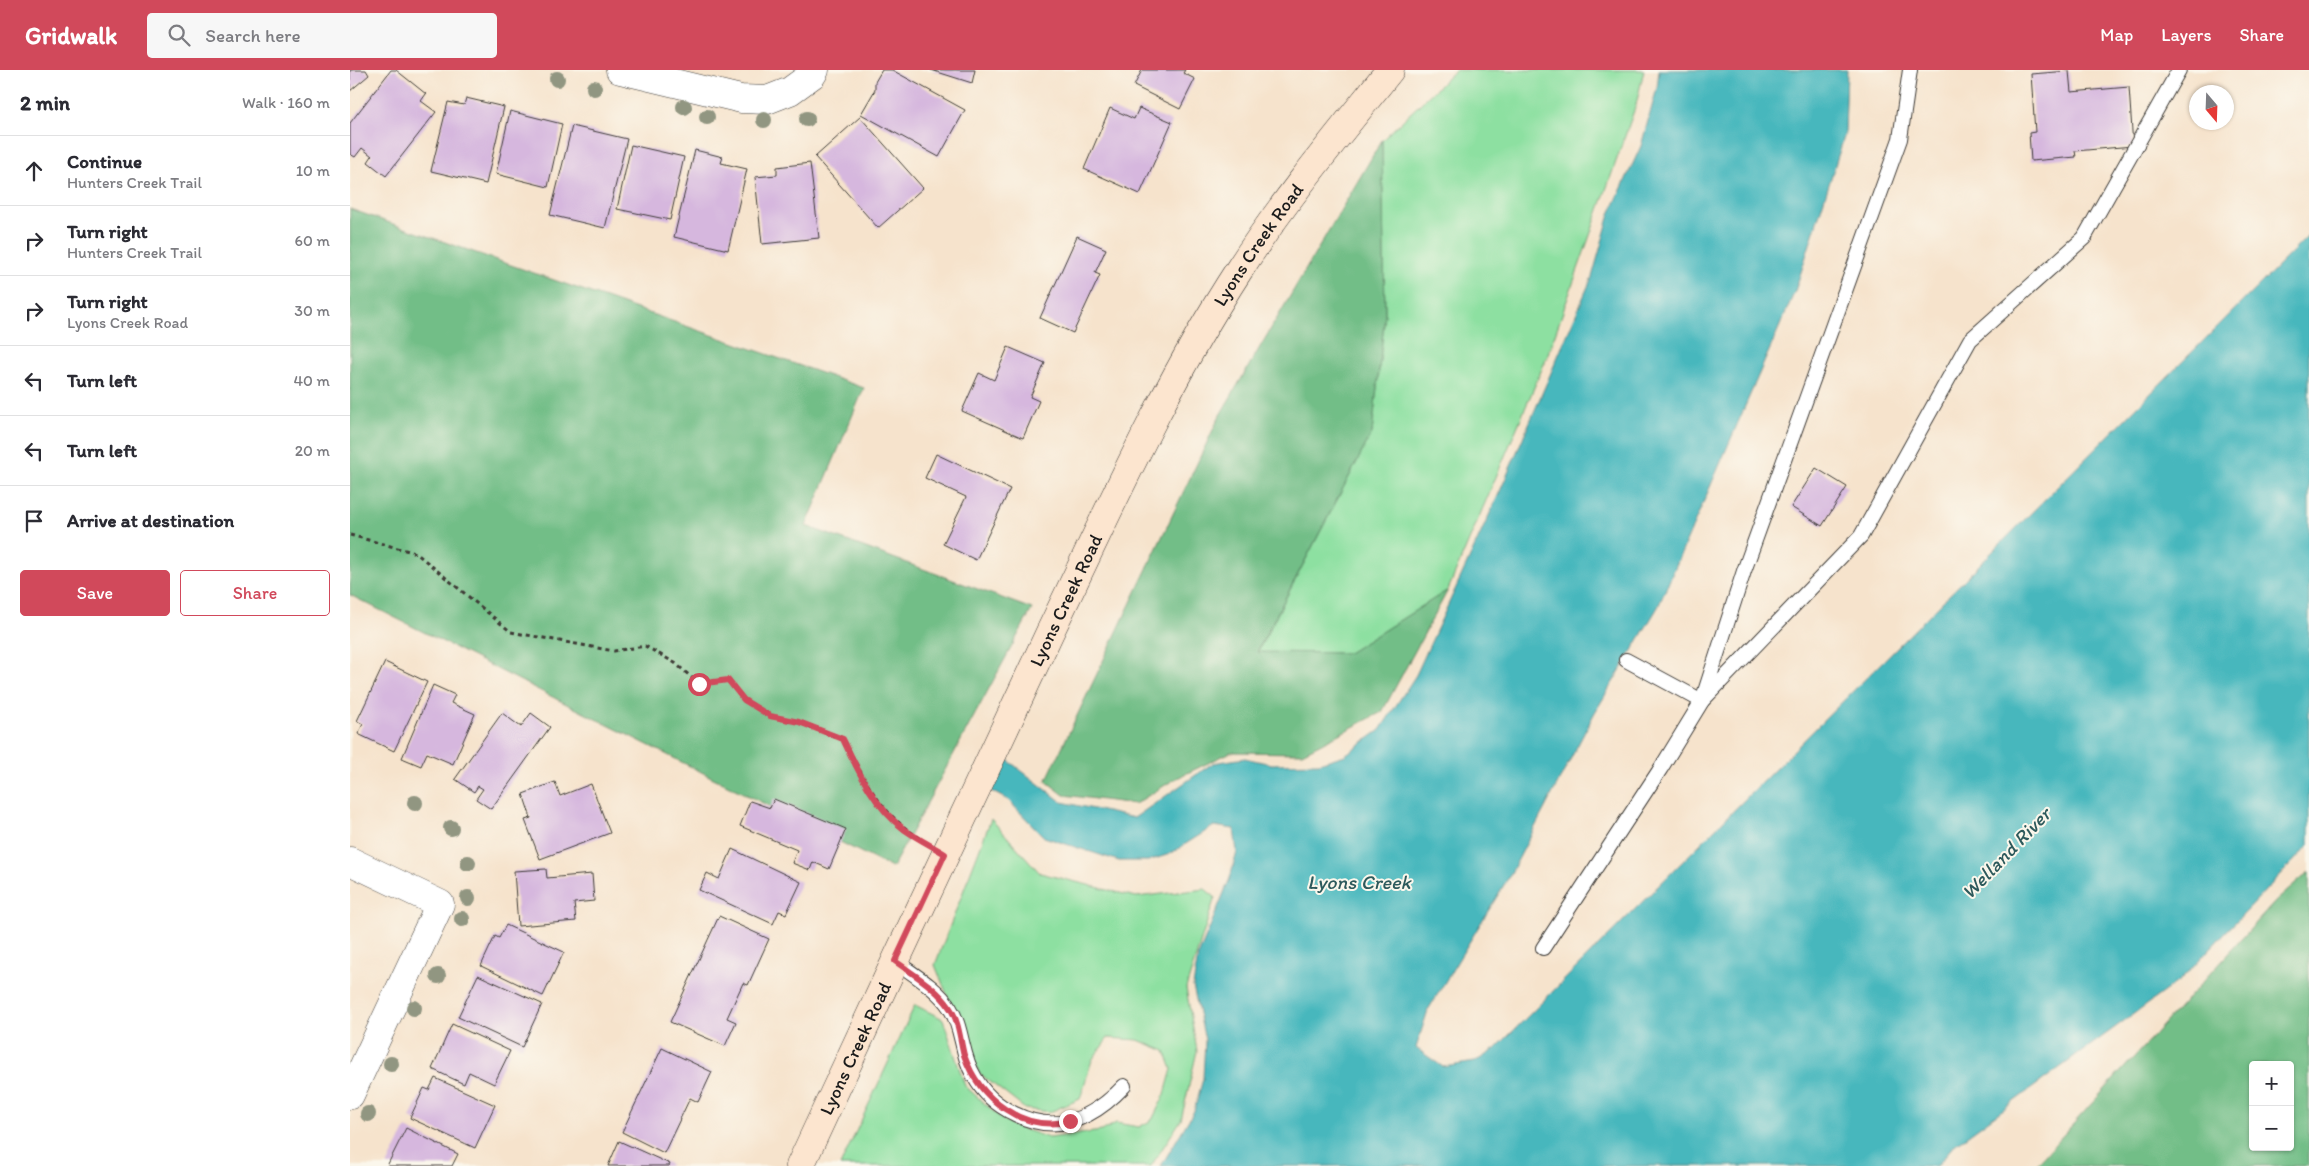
<!DOCTYPE html>
<html lang="en">
<head>
<meta charset="utf-8">
<style>
  body { margin:0; font-family:Itim,sans-serif; background:#f7f7f7; color:#2b2b33 }
  .controls { position:absolute; right:15px; bottom:15px; display:grid; overflow:hidden; border-radius:5px; box-shadow:0 1px 4px #0004 }
  .controls button { width:45px; height:45px; display:grid; place-items:center; padding:0; border:0; border-bottom:1px solid #e1e1e2; background:#fff; color:#2b2b33; font:25px sans-serif }
  .compass { position:absolute; left:1839px; top:15px; width:45px; height:45px; border-radius:50%; background:#fff; box-shadow:0 1px 4px #0004; rotate:161deg }
  .stop { position:absolute; width:15px; height:15px; margin:-11px; border:4px solid #d1495b; border-radius:50%; background:#fff }
  .stop.end { background:#d1495b; border-color:#fff; box-shadow:0 1px 5px #0008 }
  .list { margin:0; padding:0; list-style:none }
  h2 { display:flex; justify-content:space-between; align-items:center; height:65px; margin:0; padding:0 20px; font-size:21px }
  h2 small { font-size:16px; font-weight:400; color:#7c7c81 }
  .list li { display:grid; grid-template-columns:32px 1fr auto; gap:15px; align-items:center; box-sizing:border-box; height:70px; padding:0 20px; border-top:1px solid #e1e1e2 }
  .list b { display:block; font-size:19px; white-space:nowrap }
  .list p { margin:0; font-size:16px; white-space:nowrap; color:#7c7c81 }
  .list em { font-size:16px; font-style:normal; color:#7c7c81 }
  .actions { display:flex; gap:10px; padding:15px 20px }
  .actions a { flex:1; padding:11px 0; border:1px solid #d1495b; border-radius:5px; text-align:center; font-size:18px; color:#d1495b }
  .actions .main { background:#d1495b; color:#fff }
  .icon { flex:none; width:28px; height:28px; fill:none; stroke:currentColor; stroke-width:2; stroke-linecap:round; stroke-linejoin:round }
  .map { position:relative; flex:none; width:1959px; height:1096px; overflow:hidden }
  header { display:flex; align-items:center; gap:30px; box-sizing:border-box; height:70px; padding:0 25px; background:#d1495b; color:#fff }
  header strong { font-size:24px }
  nav { display:flex; gap:28px; margin-inline-start:auto; font-size:18px }
  .search { width:350px; height:45px; background:#f7f7f7; display:flex; align-items:center; gap:12px; box-sizing:border-box; padding:0 18px; border-radius:5px; color:#7c7c81; font-size:19px }
  main { display:flex }
  aside { flex:1; background:#fff }
  .map>svg:first-child { display:block }
</style>
</head>
<body>
<header>
<strong>Gridwalk</strong>
<div class="search"><svg class="icon" aria-label="search" viewBox="0 0 24 24"><circle cx="10" cy="10" r="6"/><path d="M15 15l6 6"/></svg>Search here</div>
<nav><a>Map</a><a>Layers</a><a>Share</a></nav>
</header>
<main>
<aside>
<h2>2 min<small>Walk · 160 m</small></h2>
<ul class="list">
<li><svg class="icon" aria-label="ahead" viewBox="0 0 24 24"><path d="M12 20V5M6 11l6-6 6 6"/></svg><div><b>Continue</b><p>Hunters Creek Trail</p></div><em>10 m</em></li>
<li><svg class="icon" aria-label="right" viewBox="0 0 24 24"><path d="M7 20v-9h11M14 6l5 5-5 5"/></svg><div><b>Turn right</b><p>Hunters Creek Trail</p></div><em>60 m</em></li>
<li><svg class="icon" aria-label="right" viewBox="0 0 24 24"><path d="M7 20v-9h11M14 6l5 5-5 5"/></svg><div><b>Turn right</b><p>Lyons Creek Road</p></div><em>30 m</em></li>
<li><svg class="icon" aria-label="left" viewBox="0 0 24 24"><path d="M17 20v-9H6M10 6l-5 5 5 5"/></svg><div><b>Turn left</b></div><em>40 m</em></li>
<li><svg class="icon" aria-label="left" viewBox="0 0 24 24"><path d="M17 20v-9H6M10 6l-5 5 5 5"/></svg><div><b>Turn left</b></div><em>20 m</em></li>
<li><svg class="icon" aria-label="arrive" viewBox="0 0 24 24"><path d="M6 21V4h12l-3 4 3 4H6"/></svg><div><b>Arrive at destination</b></div></li>
</ul>
<div class="actions"><a class="main">Save</a><a>Share</a></div>
</aside>
<div class="map">
<svg width="1959" height="1096" viewBox="0 0 1959 1096">
  <rect width="100%" height="100%" fill="#fbf7ec"/>
  <filter id="ink" filterUnits="userSpaceOnUse"><feTurbulence type="fractalNoise" baseFrequency=".02" numOctaves="2"/><feDisplacementMap in="SourceGraphic" scale="10" xChannelSelector="R" yChannelSelector="G"/><feConvolveMatrix kernelMatrix="1 2 1 2 8 2 1 2 1" color-interpolation-filters="sRGB"/></filter>
  <filter id="wash" filterUnits="userSpaceOnUse"><feTurbulence type="fractalNoise" baseFrequency=".0096" numOctaves="4" result="noise"/><feDisplacementMap in="SourceGraphic" scale="20" xChannelSelector="R" yChannelSelector="G"/><feGaussianBlur stdDeviation="1.12" result="paint"/><feColorMatrix in="noise" values="0 0 0 0 0 0 0 0 0 0 0 0 0 0 0 0 0 1.4 0 .05"/><feComposite in="paint" operator="in"/></filter>
  <g filter="url(#wash)">
    <rect width="100%" height="100%" fill="#f6e3cc"/>
    <g fill="#8de0a1" stroke="#547e5e">
      <polygon points="1106,0 1294,0 1286,35 1197,287 1098,520 998,583 907,583 1022,363 1035,244 1032,70"/>
      <polygon points="641,749 690,803 786,827 855,819 865,827 836,918 847,981 831,1050 801,1096 490,1096 565,935 593,949 615,1016 652,1049 664,1056 699,1068 752,1061 766,1053 789,1057 802,1050 815,1024 822,999 815,981 788,970 758,968 742,990 730,1029 700,1042 675,1039 629,1003 585,895"/>
    </g>
    <g fill="#72be87" stroke="#476d52" fill-rule="evenodd">
      <polygon points="1032,70 1035,244 1022,363 907,582 998,583 1098,520 1032,642 952,683 881,682 825,709 785,734 714,725 696,711 870,345"/>
      <polygon points="0,139 514,318 456,456 682,539 542,798 0,525"/>
      <path d="M1959,802V1096H1685L1925,832ZM1903,995H1940V1077H1903Z"/>
    </g>
    <polygon fill="#47b7bd" stroke="#326a6c" points="1309,0 1497,0 1495,64 1445,221 1308,537 1244,644 1160,805 1078,940 1066,978 1093,997 1125,992 1145,979 1959,165 1959,775 1830,910 1603,1076 1587,1096 811,1096 844,1041 853,1009 855,970 843,916 848,886 880,808 887,782 884,759 864,756 820,784 798,791 769,791 694,767 658,730 635,718 655,688 712,732 784,748 863,693 895,688 921,694 969,693 995,685 1030,660 1066,605 1151,419 1242,207 1260,144 1291,76 1307,18"/>
    <g id="blocks">
      <g fill="#d6b7de">
        <polygon points="0,0 16,0 19,5 0,21"/>
        <polygon points="41,0 46,0 76,24 71,31 86,42 36,106 18,92 22,86 12,78 5,87 0,84 0,53"/>
        <polygon points="532,0 542,0 615,40 589,87 511,44 525,20 525,12"/>
        <polygon points="581,0 625,0 622,13"/>
        <polygon points="792,0 835,0 833,3 845,9 830,39 784,16"/>
        <polygon points="1719,1 1721,22 1779,17 1783,76 1725,81 1726,87 1681,91 1679,63 1685,62 1681,4"/>
        <polygon points="116,28 154,37 136,114 81,101 98,32 114,35"/>
        <polygon points="760,38 784,49 789,38 822,52 790,124 734,99"/>
        <polygon points="160,41 212,54 198,117 146,104"/>
        <polygon points="510,47 573,118 528,158 465,87"/>
        <polygon points="222,56 277,69 255,158 200,145"/>
        <polygon points="281,75 334,87 320,150 267,139"/>
        <polygon points="345,80 373,87 371,93 397,99 378,180 324,167"/>
        <polygon points="460,93 469,168 412,174 405,107 427,105 427,97"/>
        <polygon points="727,166 756,179 745,203 750,205 723,263 690,248"/>
        <polygon points="658,277 695,293 680,327 689,331 673,368 612,341 629,303 644,310"/>
        <polygon points="586,384 660,419 626,490 593,474 616,427 575,408"/>
        <polygon points="1466,398 1497,417 1472,456 1441,437"/>
        <polygon points="35,592 77,612 44,681 8,664 13,654 7,651"/>
        <polygon points="83,615 105,625 101,633 125,644 103,694 77,683 71,696 52,688"/>
        <polygon points="152,643 171,657 181,643 200,657 141,739 126,729 133,719 128,716 124,722 105,709"/>
        <polygon points="205,712 210,726 241,714 260,763 190,789 175,750 181,748 173,724"/>
        <polygon points="424,729 496,759 479,799 463,792 460,800 442,793 447,780 390,756 400,731 420,738"/>
        <polygon points="382,779 451,812 436,844 429,841 423,854 349,820 357,803 369,809"/>
        <polygon points="196,799 197,808 242,804 244,831 224,833 226,851 168,856 164,801"/>
        <polygon points="369,846 419,869 398,915 393,913 377,948 386,952 375,976 320,952"/>
        <polygon points="156,855 214,882 193,926 131,896 145,866 149,868"/>
        <polygon points="128,905 192,934 172,977 108,947"/>
        <polygon points="102,954 160,981 144,1014 119,1002 114,1014 82,999"/>
        <polygon points="312,978 362,1002 348,1032 340,1028 314,1083 272,1062"/>
        <polygon points="85,1008 145,1035 125,1078 60,1048 74,1018 79,1020"/>
        <polygon points="56,1058 108,1084 102,1096 37,1096"/>
        <polygon points="269,1071 320,1094 319,1096 258,1096"/>
      </g>
    </g>
  </g>
  <g filter="url(#ink)">
    <use href="#blocks" fill-opacity="0" stroke="#3d3a36" stroke-width="1"/>
    <g fill="none" stroke-linecap="round" stroke-linejoin="round">
      <defs>
        <g id="service">
          <polyline points="1276,590 1352,631 1511,466 1620,270 1734,168 1829,0"/>
          <polyline points="1193,878 1311,698 1352,631 1394,501 1550,69 1560,0"/>
          <path d="M545,891C564,905 587,918 600,938C613,958 611,985 624,1006C633,1023 648,1036 665,1044C707,1065 743,1049 774,1016"/>
        </g>
        <g id="minor">
          <polyline points="270,0 391,29 417,30 440,21 462,5 465,0"/>
          <polyline points="0,791 90,834 0,1025"/>
        </g>
        <g id="secondary">
          <path id="s1" d="M450,1096C533,918 616,739 700,562C759,440 815,314 889,200C934,130 988,65 1040,0"/>
        </g>
      </defs>
      <use href="#service" stroke="#3d3a36" stroke-width="16"/>
      <use href="#minor" stroke="#3d3a36" stroke-width="29"/>
      <use href="#secondary" stroke="#3d3a36" stroke-width="29"/>
      <path stroke="#3d3a36" stroke-width="3" stroke-dasharray="4 4" stroke-linecap="butt" d="M0,465L66,483L161,562L264,581L295,576L325,593L349,614L378,610L394,630L420,646L449,652L493,669C512,708 532,746 571,769"/>
      <use href="#service" stroke="#fff" stroke-width="14"/>
      <use href="#minor" stroke="#fff" stroke-width="28"/>
      <use href="#secondary" stroke="#fce5cf" stroke-width="28"/>
    </g>
    <g fill="#919681">
      <circle cx="207" cy="9" r="8"/>
      <circle cx="244" cy="18" r="8"/>
      <circle cx="334" cy="37" r="8"/>
      <circle cx="357" cy="47" r="8"/>
      <circle cx="457" cy="49" r="8"/>
      <circle cx="414" cy="50" r="8"/>
      <circle cx="65" cy="733" r="8"/>
      <circle cx="101" cy="758" r="8"/>
      <circle cx="118" cy="793" r="8"/>
      <circle cx="118" cy="828" r="8"/>
      <circle cx="112" cy="849" r="8"/>
      <circle cx="88" cy="906" r="8"/>
      <circle cx="64" cy="938" r="8"/>
      <circle cx="41" cy="994" r="8"/>
      <circle cx="18" cy="1044" r="8"/>
    </g>
  </g>
  <g fill="none" stroke-linecap="round" stroke-linejoin="round" filter="url(#ink)">
    <path stroke="#d1495b" stroke-width="6" d="M349,614L378,610L394,630L420,646L449,652L493,669C508,701 525,738 555,760C568,769 582,776 595,784L545,891C564,905 587,918 600,938C609,951 610,970 614,985C629,1029 673,1063 720,1051"/>
  </g>
  <g text-anchor="middle" dominant-baseline="central" stroke-width="4" stroke-linejoin="round" paint-order="stroke">
    <g font-size="19" fill="#1c1c1c" stroke="#fbf7ec">
      <text stroke="none"><textPath href="#s1" startOffset="1030">Lyons Creek Road</textPath></text>
      <text stroke="none"><textPath href="#s1" startOffset="625">Lyons Creek Road</textPath></text>
      <text stroke="none"><textPath href="#s1" startOffset="130">Lyons Creek Road</textPath></text>
    </g>
    <g font-size="20" font-style="italic" fill="#2d5a5c" stroke="#fbf7ec">
      <text transform="translate(1656 783) rotate(-46)">Welland River</text>
      <text x="1009" y="812">Lyons Creek</text>
    </g>
  </g>
</svg>
<div class="controls">
<button>+</button>
<button>−</button>
</div>
<svg class="compass" viewBox="-18 -18 36 36"><path d="M0-13l5 13h-10z" fill="#e53935"/><path d="M0 13l5-13h-10z" fill="#7c7c81"/></svg>
<div class="stop" style="left:349px;top:614px"></div>
<div class="stop end" style="left:720px;top:1051px"></div>
</div>
</main>
</body>
</html>
